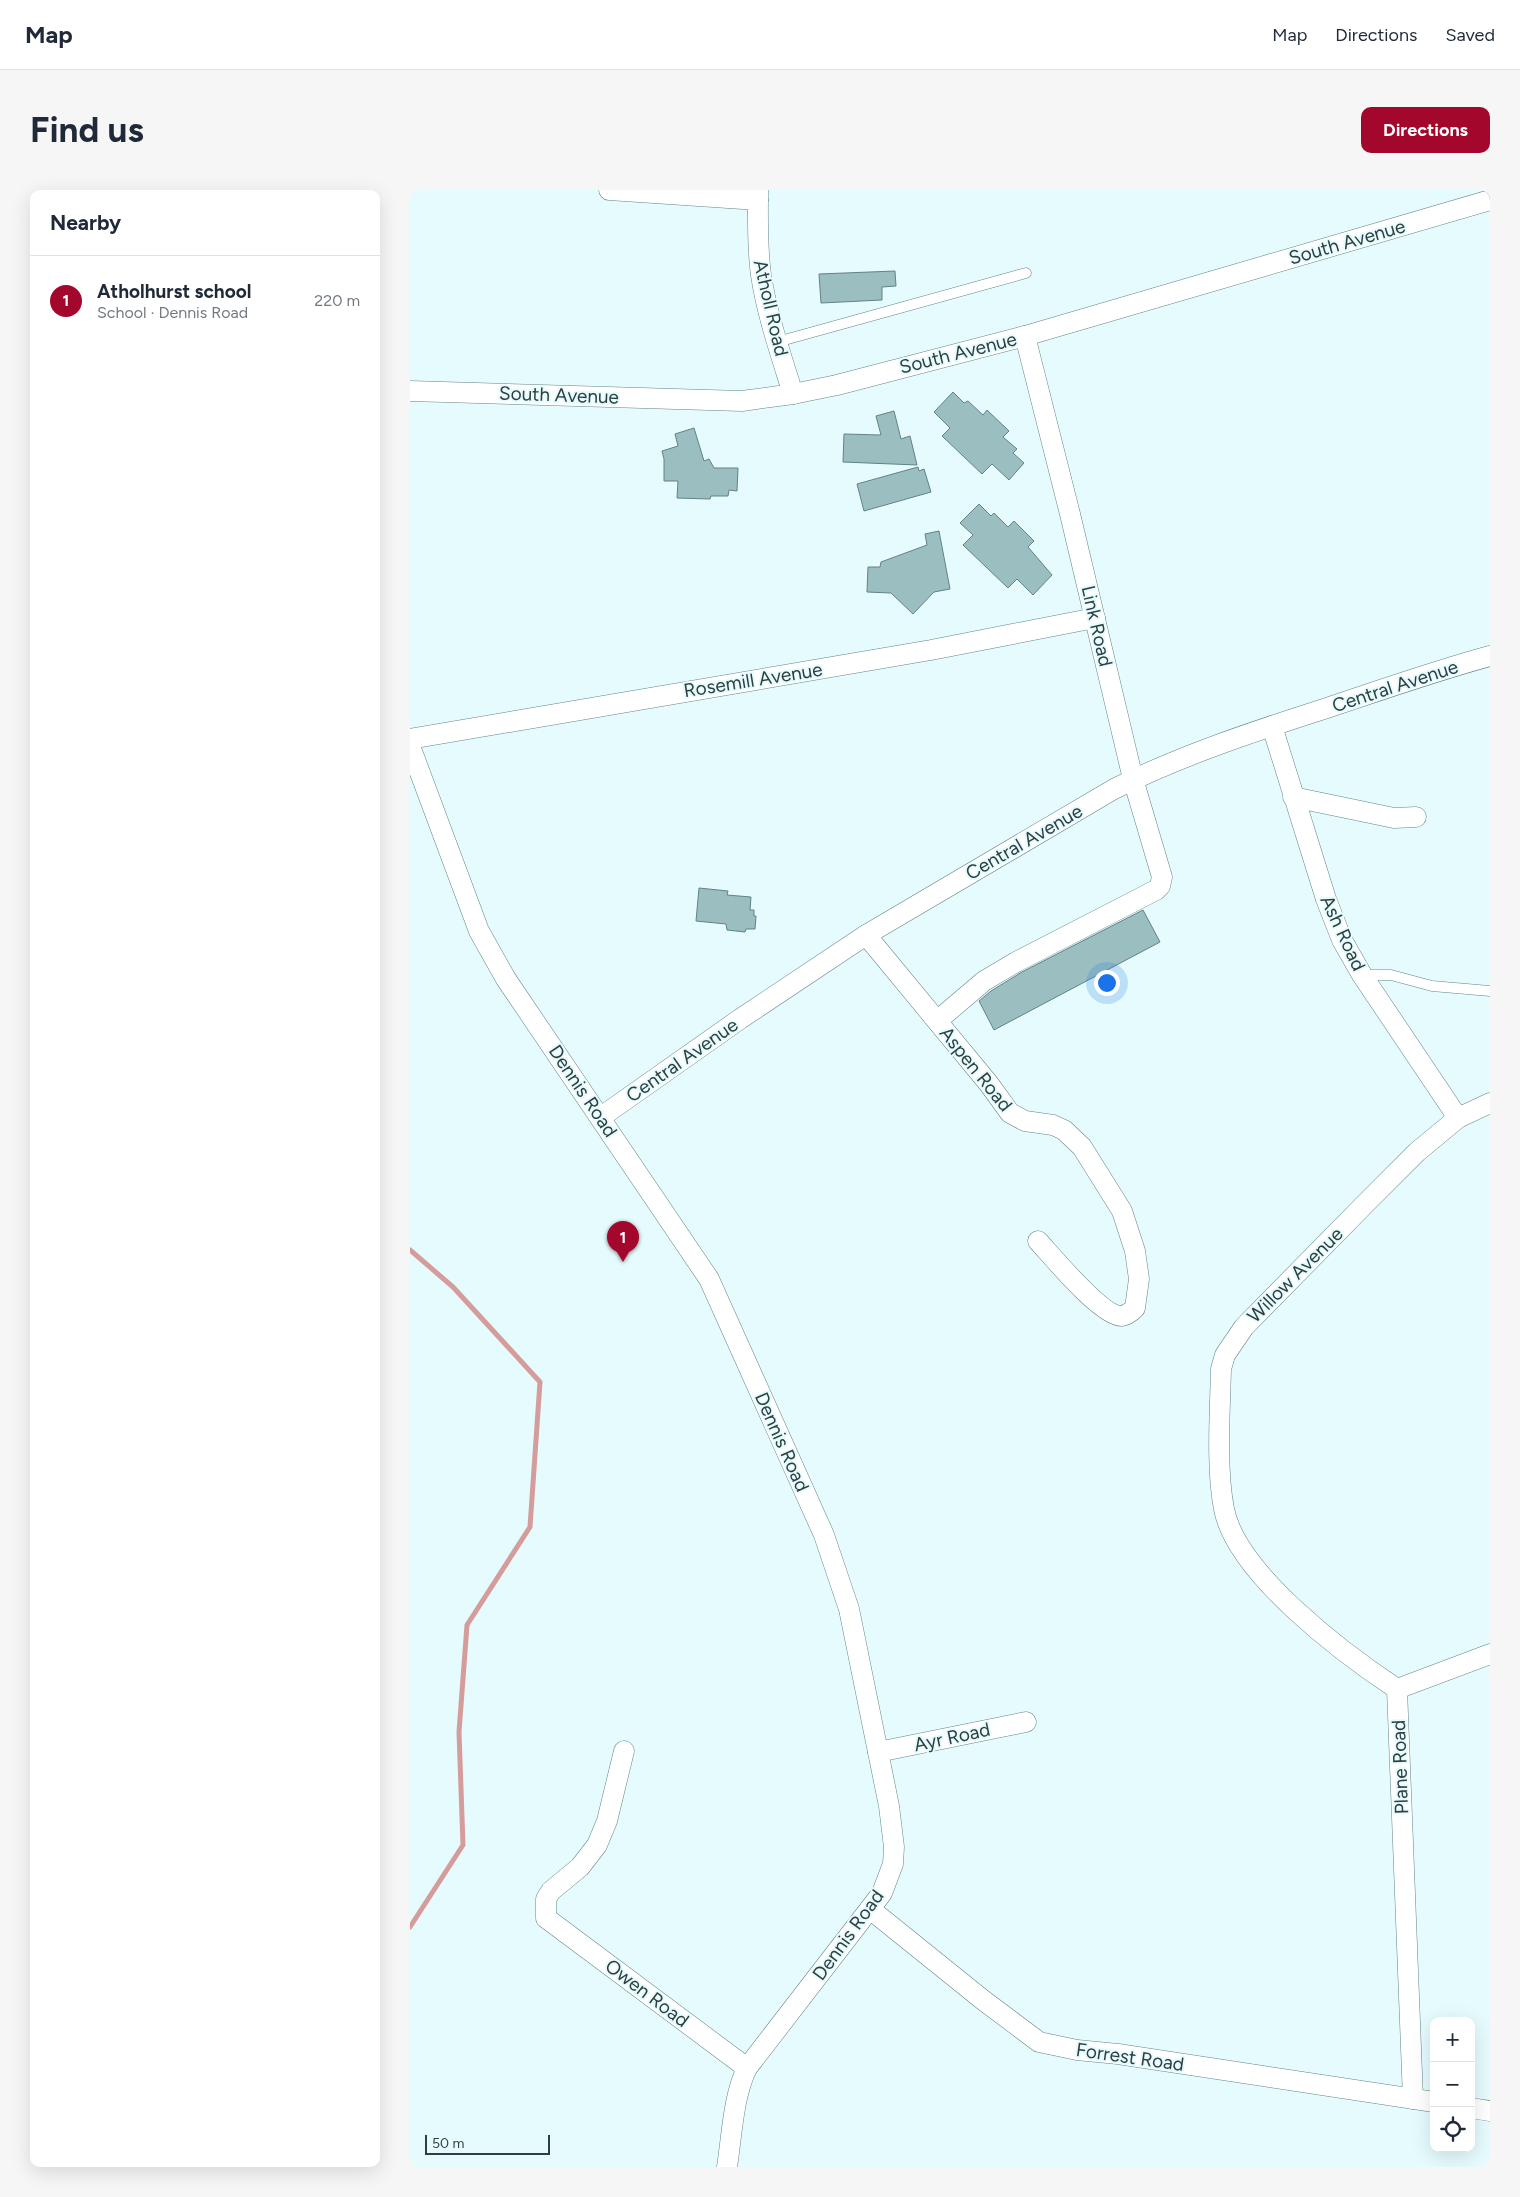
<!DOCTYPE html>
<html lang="en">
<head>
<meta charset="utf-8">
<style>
  body { margin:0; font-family:Figtree,sans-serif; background:#f6f6f7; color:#1f2937 }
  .controls { position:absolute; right:15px; bottom:15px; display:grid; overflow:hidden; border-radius:10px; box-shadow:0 5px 20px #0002 }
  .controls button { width:45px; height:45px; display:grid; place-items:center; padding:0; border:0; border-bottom:1px solid #e0e1e3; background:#fff; color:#1f2937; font:25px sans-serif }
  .scale { position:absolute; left:15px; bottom:12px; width:125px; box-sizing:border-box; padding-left:5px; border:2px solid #2f3e3f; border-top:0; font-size:14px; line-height:18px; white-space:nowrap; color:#2f3e3f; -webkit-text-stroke:4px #e5fbfd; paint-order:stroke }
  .you { position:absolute; left:696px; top:792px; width:18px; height:18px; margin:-12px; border:4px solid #fff; border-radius:50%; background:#1a73e8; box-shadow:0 0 0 8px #1a73e833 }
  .badge { display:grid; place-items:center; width:32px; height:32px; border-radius:50%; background:#a4072c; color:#fff; font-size:16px; font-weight:700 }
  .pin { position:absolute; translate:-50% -41px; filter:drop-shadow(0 1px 2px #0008) }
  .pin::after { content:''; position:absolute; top:26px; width:18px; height:15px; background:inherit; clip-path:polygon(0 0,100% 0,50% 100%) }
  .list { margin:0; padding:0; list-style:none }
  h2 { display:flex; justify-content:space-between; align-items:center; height:65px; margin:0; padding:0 20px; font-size:21px }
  h2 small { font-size:16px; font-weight:400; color:#747a83 }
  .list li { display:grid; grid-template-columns:32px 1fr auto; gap:15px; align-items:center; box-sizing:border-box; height:90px; padding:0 20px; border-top:1px solid #e0e1e3 }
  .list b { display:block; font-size:19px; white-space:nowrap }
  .list p { margin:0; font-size:16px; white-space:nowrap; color:#747a83 }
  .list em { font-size:16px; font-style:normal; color:#747a83 }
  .icon { flex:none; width:28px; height:28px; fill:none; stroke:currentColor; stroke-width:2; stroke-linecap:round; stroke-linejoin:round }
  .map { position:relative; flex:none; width:1080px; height:1977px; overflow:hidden; border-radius:10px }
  header { display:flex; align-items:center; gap:30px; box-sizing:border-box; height:70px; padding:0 25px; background:#fff; border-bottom:1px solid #e0e1e3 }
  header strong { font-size:24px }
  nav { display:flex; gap:28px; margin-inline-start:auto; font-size:18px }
  .intro { display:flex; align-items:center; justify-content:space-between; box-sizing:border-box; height:120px; padding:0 30px }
  h1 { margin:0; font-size:35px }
  .button { padding:12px 22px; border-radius:10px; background:#a4072c; color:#fff; font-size:18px; font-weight:700 }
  main { display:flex; gap:30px; padding:0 30px }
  aside { flex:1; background:#fff; border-radius:10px; box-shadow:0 5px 20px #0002 }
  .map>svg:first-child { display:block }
</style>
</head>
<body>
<header>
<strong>Map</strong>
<nav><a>Map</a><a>Directions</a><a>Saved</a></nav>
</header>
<div class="intro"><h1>Find us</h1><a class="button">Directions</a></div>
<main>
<aside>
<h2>Nearby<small></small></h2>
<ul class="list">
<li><span class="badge">1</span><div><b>Atholhurst school</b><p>School · Dennis Road</p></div><em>220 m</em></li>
</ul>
</aside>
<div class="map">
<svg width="1080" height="1977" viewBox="0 0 1080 1977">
  <rect width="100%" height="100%" fill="#e5fbfd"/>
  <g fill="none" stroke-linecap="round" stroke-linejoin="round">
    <polyline stroke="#d59c9c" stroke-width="5" points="0,1060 43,1097 130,1192 120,1337 57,1435 49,1542 53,1655 0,1737"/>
  </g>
  <g fill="#9bbec1" stroke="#618386">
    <polygon points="485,81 486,96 472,97 472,110 411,113 409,84"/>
    <polygon points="543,202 554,213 558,211 573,225 577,220 599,241 593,247 607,259 603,263 614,273 599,290 582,274 572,284 532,246 540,238 524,222"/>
    <polygon points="484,221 491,249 500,246 507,275 433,272 434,244 471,245 466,226"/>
    <polygon points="284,238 294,271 299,269 304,278 328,278 327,301 319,300 318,306 301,306 300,309 267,308 268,291 254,291 254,269 252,261 268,256 265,244"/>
    <polygon points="508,277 509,281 514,279 521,302 454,321 447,294"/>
    <polygon points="569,314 581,326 584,323 598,337 604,331 624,351 618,357 642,385 623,405 607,389 598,398 553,355 563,345 550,333"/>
    <polygon points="529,341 540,399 524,402 503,424 481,403 457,402 458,377 470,377 471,372 517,355 515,344"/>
    <polygon points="289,698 318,701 317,705 341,707 340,720 344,720 344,726 346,726 345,739 336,739 335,742 317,740 316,734 286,731"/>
    <polygon points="733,720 750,752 584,840 569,811 581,801 612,782"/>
  </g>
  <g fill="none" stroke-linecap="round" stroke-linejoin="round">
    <defs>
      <g id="service">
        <polyline points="367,152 616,83"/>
        <polyline points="953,785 981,785 1022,796 1080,801"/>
      </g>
      <g id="minor">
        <polyline points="199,0 348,10"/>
        <path d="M348,0C348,28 347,57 351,85C357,125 371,165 383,204"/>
        <polyline points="0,201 332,211 383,204 427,195 615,146 1080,10"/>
        <polyline points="862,536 916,709 932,750 952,785 1048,928"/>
        <polyline points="0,549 521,460 685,428"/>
        <path d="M0,556L69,741L96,789L299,1089L414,1345L439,1419L479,1616L484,1657L483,1674L472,1703L337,1878C323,1907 322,1945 317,1977"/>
        <polyline points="883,607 984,628 1006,627"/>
        <path d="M456,745L579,894L600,923L615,931L643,935L654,940L672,957L712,1021L725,1061L729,1089L725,1118C721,1122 717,1125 712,1126C692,1127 642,1066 628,1051"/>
        <polyline points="527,831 574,791 606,772 746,700 750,696 752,687 723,589 660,324 615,146"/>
        <path d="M191,927L330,829L456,745L704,599C772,565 845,541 917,518C971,500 1025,481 1080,466"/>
        <polyline points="987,1499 1080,1464"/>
        <polyline points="214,1561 197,1631 187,1655 170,1677 141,1701 136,1709 136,1728 337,1878"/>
        <polyline points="468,1562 616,1532"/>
        <polyline points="460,1719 573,1810 629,1852 667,1860 708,1864 1024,1912"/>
        <path d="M1003,1909L987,1499C934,1464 826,1383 814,1319C806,1278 810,1221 811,1179L815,1165L834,1137L952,1017L1007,962L1048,928L1080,913"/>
        <polyline points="1061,1918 1080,1921"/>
      </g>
    </defs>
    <use href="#service" stroke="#638588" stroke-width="11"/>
    <use href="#minor" stroke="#638588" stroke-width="21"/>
    <use href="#service" stroke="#fff" stroke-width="10"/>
    <use href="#minor" stroke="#fff" stroke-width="20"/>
  </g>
  <g text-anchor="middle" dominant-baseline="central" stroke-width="4" stroke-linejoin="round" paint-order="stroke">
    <g font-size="19" fill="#2f3e3f" stroke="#e5fbfd">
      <text transform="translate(937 52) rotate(-16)">South Avenue</text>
      <text transform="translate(361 118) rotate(77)">Atholl Road</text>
      <text transform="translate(548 163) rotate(-14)">South Avenue</text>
      <text transform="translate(149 205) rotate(2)">South Avenue</text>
      <text transform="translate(687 436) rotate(77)">Link Road</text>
      <text transform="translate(343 490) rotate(-9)">Rosemill Avenue</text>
      <text transform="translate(985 496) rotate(-18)">Central Avenue</text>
      <text transform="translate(614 652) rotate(-30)">Central Avenue</text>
      <text transform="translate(933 743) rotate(65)">Ash Road</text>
      <text transform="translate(272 870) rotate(-35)">Central Avenue</text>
      <text transform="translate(566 879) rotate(51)">Aspen Road</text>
      <text transform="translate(173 901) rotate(56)">Dennis Road</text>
      <text transform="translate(885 1085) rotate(-45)">Willow Avenue</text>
      <text transform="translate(372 1252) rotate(66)">Dennis Road</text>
      <text transform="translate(542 1547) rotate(-12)">Ayr Road</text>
      <text transform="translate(990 1577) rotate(-92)">Plane Road</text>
      <text transform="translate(438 1745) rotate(-54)">Dennis Road</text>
      <text transform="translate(237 1803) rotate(37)">Owen Road</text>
      <text transform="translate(720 1867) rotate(8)">Forrest Road</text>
    </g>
  </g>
</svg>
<div class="controls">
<button>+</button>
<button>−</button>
<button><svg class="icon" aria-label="locate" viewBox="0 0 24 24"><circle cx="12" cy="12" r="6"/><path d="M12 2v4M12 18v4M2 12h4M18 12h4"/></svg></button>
</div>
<div class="scale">50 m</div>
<div class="you"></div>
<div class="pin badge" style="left:213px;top:1072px">1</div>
</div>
</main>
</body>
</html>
